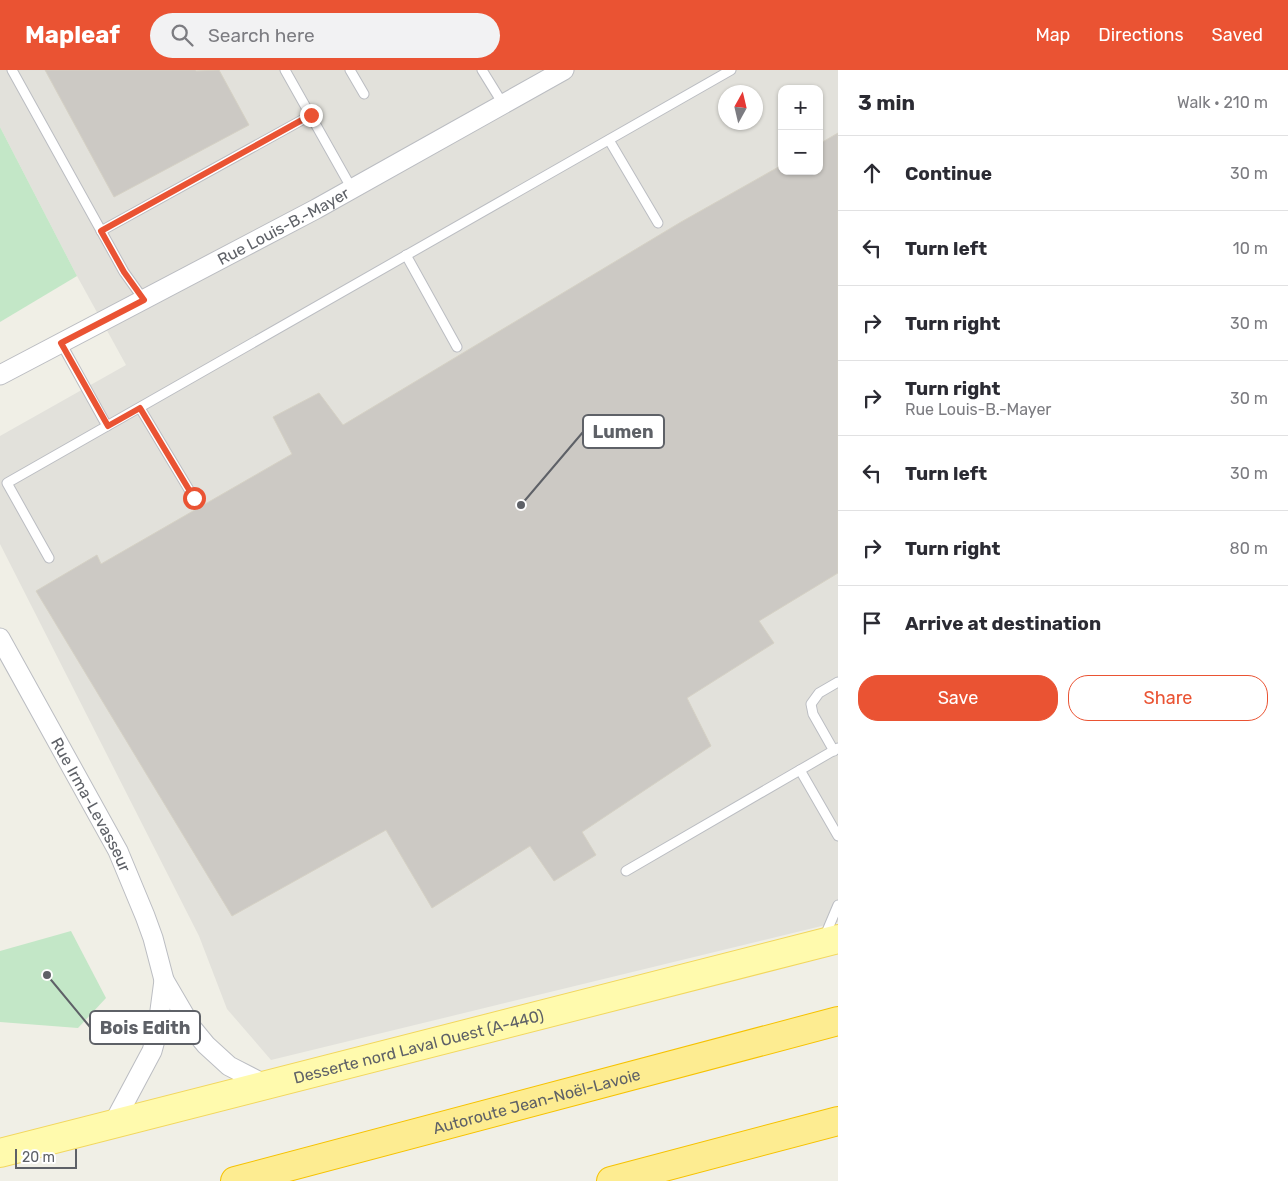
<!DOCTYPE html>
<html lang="en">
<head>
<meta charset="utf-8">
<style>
  body { margin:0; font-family:Rubik,sans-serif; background:#f2f2f3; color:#2b2b33 }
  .controls { position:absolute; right:15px; top:15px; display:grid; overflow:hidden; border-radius:10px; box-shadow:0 1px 4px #0004 }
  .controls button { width:45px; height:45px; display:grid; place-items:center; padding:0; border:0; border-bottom:1px solid #e1e1e2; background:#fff; color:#2b2b33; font:25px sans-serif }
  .compass { position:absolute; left:718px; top:15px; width:45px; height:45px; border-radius:50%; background:#fff; box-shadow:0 1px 4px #0004; rotate:8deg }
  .scale { position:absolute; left:15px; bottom:12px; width:62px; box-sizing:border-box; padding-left:5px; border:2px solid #5e6167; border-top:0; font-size:14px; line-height:18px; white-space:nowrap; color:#5e6167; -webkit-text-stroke:4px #fff; paint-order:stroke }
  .stop { position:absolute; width:15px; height:15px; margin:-11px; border:4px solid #ea5333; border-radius:50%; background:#fff }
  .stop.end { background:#ea5333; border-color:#fff; box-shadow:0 1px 5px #0008 }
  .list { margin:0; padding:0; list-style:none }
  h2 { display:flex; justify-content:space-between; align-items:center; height:65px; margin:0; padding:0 20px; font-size:21px }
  h2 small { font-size:16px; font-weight:400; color:#7c7c81 }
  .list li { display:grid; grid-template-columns:32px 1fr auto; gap:15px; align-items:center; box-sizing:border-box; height:75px; padding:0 20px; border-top:1px solid #e1e1e2 }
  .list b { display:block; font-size:19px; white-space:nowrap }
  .list p { margin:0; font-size:16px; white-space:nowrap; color:#7c7c81 }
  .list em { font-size:16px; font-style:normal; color:#7c7c81 }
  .actions { display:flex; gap:10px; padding:15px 20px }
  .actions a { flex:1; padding:11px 0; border:1px solid #ea5333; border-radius:20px; text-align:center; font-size:18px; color:#ea5333 }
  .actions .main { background:#ea5333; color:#fff }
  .icon { flex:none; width:28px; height:28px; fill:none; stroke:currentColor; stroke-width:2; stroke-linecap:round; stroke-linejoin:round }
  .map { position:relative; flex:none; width:838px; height:1111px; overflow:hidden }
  header { display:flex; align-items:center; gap:30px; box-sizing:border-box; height:70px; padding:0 25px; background:#ea5333; color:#fff }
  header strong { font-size:24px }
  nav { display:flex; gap:28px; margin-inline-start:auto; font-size:18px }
  .search { width:350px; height:45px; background:#f2f2f3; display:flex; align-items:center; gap:12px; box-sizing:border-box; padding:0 18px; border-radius:28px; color:#7c7c81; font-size:19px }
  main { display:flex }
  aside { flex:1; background:#fff }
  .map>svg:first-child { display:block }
</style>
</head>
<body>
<header>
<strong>Mapleaf</strong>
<div class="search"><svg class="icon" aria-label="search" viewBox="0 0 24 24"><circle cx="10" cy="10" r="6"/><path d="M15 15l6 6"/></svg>Search here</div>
<nav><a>Map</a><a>Directions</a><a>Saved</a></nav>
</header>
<main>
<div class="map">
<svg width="838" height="1111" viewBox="0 0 838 1111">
  <rect width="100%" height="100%" fill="#f0efe6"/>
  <path fill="#e2e1db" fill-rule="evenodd" d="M0,0H838V852L271,990L227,939L199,866L0,474V366L126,295L77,206L0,57ZM782,19H819V101H782ZM726,22H756V52H726Z"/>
  <g fill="#c3e7c7">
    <polygon points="0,57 77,206 0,252"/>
    <polygon points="71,861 106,928 78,958 0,952 0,881"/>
  </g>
  <g fill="#ccc9c4" stroke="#d5d1c5">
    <polygon points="45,0 195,0 196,1 219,0 249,55 114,127"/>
    <polygon points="838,63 838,503 759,551 774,573 687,628 711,676 582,762 596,785 554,811 530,776 432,838 386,760 232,846 36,521 97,485 101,494 292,384 273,347 319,323 343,355 681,152 782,95 782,101 819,101 819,74"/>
  </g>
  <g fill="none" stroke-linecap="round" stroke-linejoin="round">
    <defs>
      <g id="service">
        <polyline points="12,0 124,202 144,230"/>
        <polyline points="285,0 352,119"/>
        <polyline points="350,0 364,24"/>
        <polyline points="482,0 503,34"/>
        <polyline points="609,70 658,153"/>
        <polyline points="101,161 311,45"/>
        <polyline points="406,185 457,277"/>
        <polyline points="61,273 107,356 731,0"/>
        <polyline points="140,338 194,428"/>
        <polyline points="49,488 7,413 107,356"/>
        <polyline points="838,678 800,700 838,766"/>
        <polyline points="834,681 813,644 811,634 819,623 838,612"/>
        <polyline points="626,801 800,700"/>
        <polyline points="824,868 838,835"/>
      </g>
      <g id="minor">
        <path id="s1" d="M0,305L316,139L564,0"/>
        <path id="s2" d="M0,568L118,781L145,846L153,868L164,910L192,958L206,975L229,996L266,1015"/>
        <polyline points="113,1054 152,981 157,963 164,910"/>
      </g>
      <g id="primary">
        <path id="s3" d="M0,1083L838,869"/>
      </g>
      <g id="motorway">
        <path id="s4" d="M235,1111L838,951"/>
        <polyline points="611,1111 838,1051"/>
      </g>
    </defs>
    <use href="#service" stroke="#bbbdc2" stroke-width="11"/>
    <use href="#minor" stroke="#bbbdc2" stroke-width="21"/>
    <use href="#primary" stroke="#f2d75e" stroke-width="30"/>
    <use href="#motorway" stroke="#f6c200" stroke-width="30"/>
    <use href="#service" stroke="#fff" stroke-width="9"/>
    <use href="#minor" stroke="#fff" stroke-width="19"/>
    <use href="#primary" stroke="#fffaad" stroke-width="28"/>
    <use href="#motorway" stroke="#fdec91" stroke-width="28"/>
  </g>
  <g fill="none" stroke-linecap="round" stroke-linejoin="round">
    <polyline stroke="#ea5333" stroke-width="6" points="194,428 140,338 108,356 61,273 144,230 124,202 101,161 311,45"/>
  </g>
  <g text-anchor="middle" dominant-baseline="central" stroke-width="5" stroke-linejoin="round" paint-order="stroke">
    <g font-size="16" fill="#5e6167" stroke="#fff">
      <text stroke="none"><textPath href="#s1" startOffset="320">Rue Louis-B.-Mayer</textPath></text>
      <text stroke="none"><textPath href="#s2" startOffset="190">Rue Irma-Levasseur</textPath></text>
      <text stroke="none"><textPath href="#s3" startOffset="432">Desserte nord Laval Ouest (A-440)</textPath></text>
      <text stroke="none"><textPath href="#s4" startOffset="312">Autoroute Jean-Noël-Lavoie</textPath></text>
    </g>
  </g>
  <path fill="none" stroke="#5e6167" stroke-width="2" d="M521 435L583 362M47 905L90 957"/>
  <g fill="#5e6167" stroke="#fff" stroke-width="2">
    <circle cx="521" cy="435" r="5"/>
    <circle cx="47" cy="905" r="5"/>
  </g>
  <g fill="#fff" stroke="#5e6167" stroke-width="2">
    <rect x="583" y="345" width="81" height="33" rx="5"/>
    <rect x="90" y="941" width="110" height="33" rx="5"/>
  </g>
  <g font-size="18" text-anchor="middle" font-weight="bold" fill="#5e6167">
    <text x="623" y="368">Lumen</text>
    <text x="145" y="964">Bois Edith</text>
  </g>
</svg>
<div class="controls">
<button>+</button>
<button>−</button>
</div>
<svg class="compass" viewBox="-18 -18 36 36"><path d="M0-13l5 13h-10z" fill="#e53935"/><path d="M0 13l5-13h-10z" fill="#7c7c81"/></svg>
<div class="scale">20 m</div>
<div class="stop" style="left:194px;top:428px"></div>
<div class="stop end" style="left:311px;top:45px"></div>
</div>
<aside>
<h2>3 min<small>Walk · 210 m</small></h2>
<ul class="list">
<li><svg class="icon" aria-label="ahead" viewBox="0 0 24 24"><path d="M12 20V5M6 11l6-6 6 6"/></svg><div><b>Continue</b></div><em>30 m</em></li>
<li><svg class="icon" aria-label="left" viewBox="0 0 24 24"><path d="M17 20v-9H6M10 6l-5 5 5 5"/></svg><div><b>Turn left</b></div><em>10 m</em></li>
<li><svg class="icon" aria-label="right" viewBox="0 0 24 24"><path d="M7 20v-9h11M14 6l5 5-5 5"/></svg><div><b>Turn right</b></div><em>30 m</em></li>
<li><svg class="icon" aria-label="right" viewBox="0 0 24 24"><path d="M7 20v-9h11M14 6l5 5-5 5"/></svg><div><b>Turn right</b><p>Rue Louis-B.-Mayer</p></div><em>30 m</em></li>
<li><svg class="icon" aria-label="left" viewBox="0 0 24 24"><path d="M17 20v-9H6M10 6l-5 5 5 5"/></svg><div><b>Turn left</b></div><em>30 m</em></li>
<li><svg class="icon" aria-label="right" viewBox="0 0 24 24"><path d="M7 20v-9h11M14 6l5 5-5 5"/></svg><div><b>Turn right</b></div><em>80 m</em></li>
<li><svg class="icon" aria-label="arrive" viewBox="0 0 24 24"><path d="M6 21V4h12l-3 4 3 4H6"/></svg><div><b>Arrive at destination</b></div></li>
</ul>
<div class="actions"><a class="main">Save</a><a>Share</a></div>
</aside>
</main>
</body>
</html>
